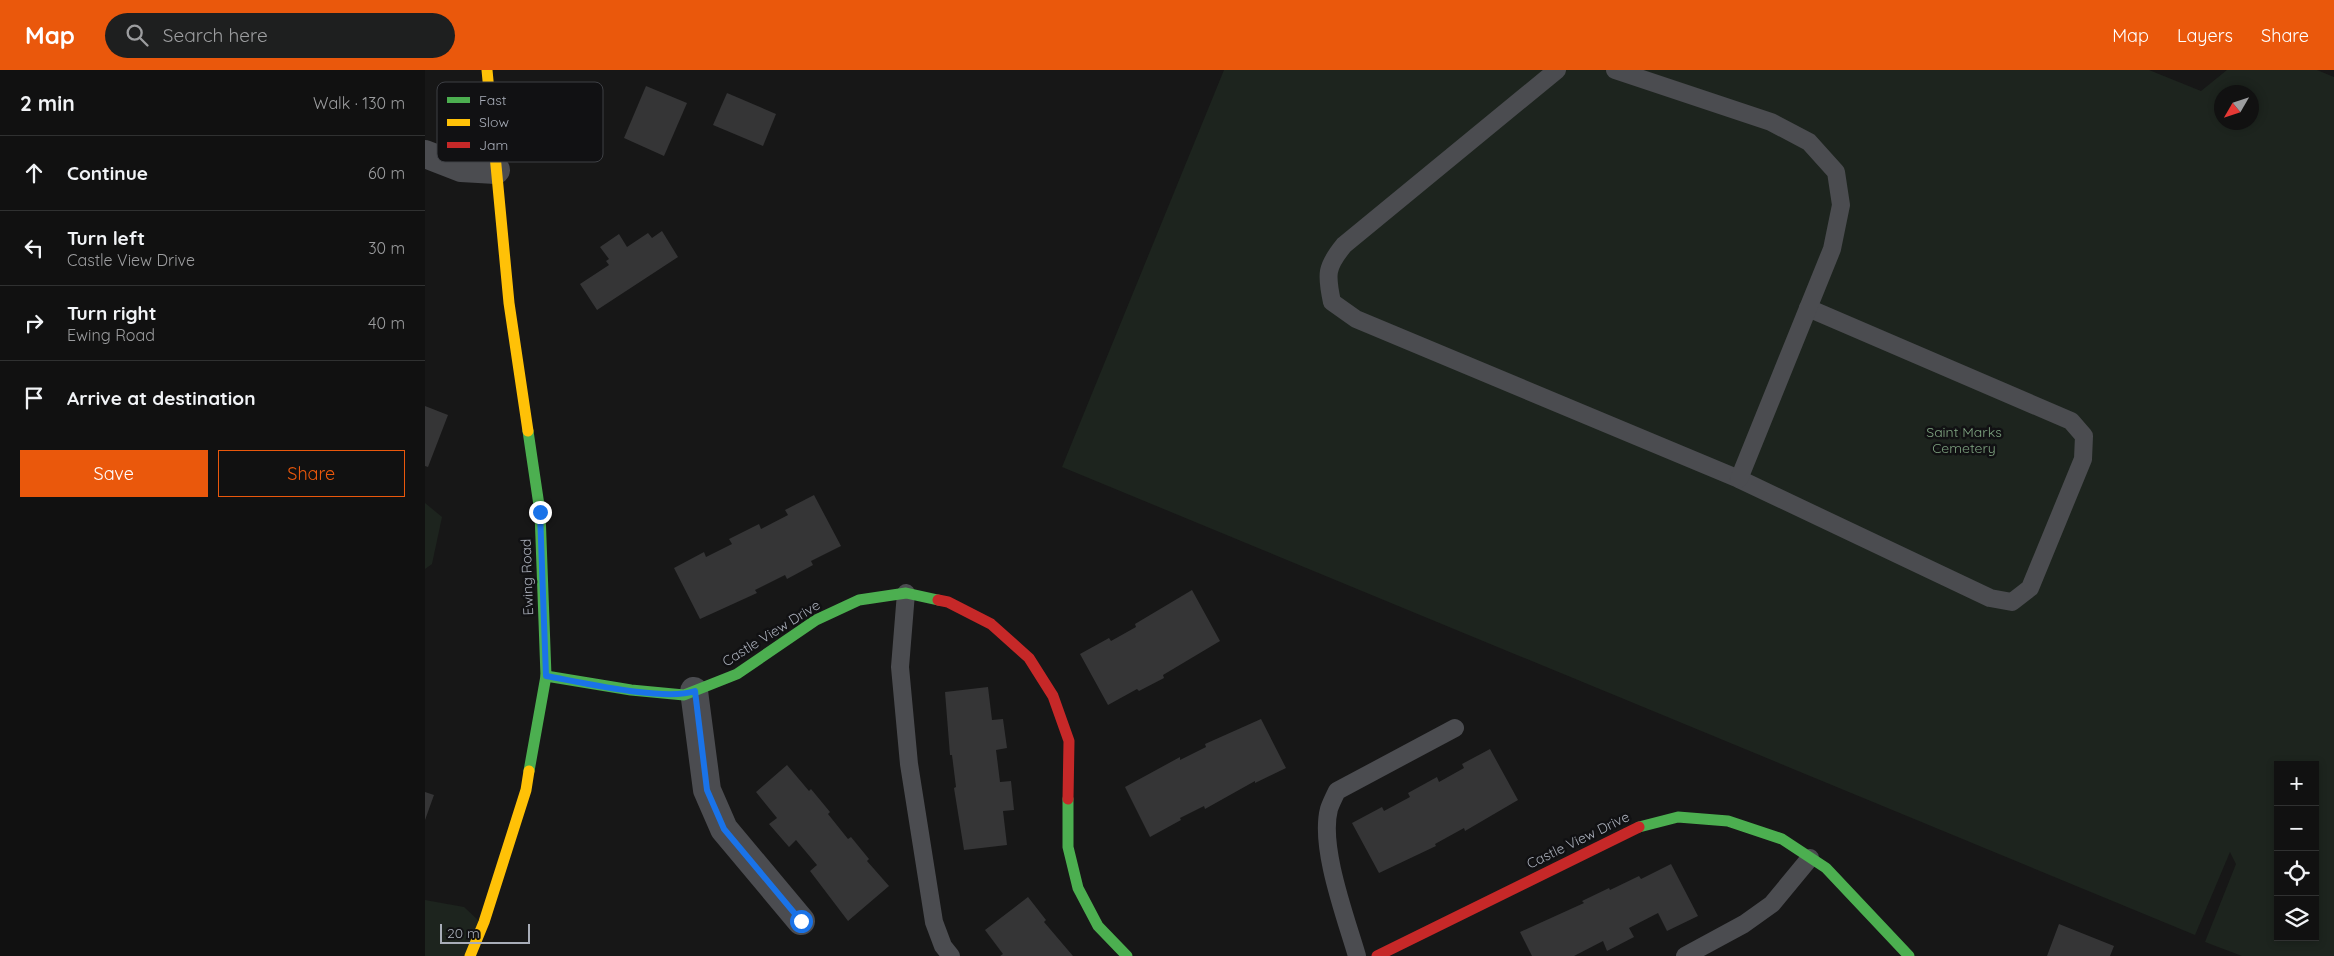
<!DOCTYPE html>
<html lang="en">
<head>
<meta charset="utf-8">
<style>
  body { margin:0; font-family:Quicksand,sans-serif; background:#1e1f1f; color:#f1f3f6 }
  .controls { position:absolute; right:15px; bottom:15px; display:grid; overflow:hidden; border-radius:0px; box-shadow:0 2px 8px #0003 }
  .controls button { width:45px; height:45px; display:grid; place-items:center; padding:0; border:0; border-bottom:1px solid #303131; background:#111; color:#f1f3f6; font:25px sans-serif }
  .compass { position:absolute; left:1789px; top:15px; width:45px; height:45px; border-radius:50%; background:#111; box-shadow:0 2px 8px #0003; rotate:231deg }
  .scale { position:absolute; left:15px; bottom:12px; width:90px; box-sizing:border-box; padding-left:5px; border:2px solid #a8adb8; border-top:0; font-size:14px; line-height:18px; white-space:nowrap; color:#a8adb8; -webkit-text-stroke:4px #111113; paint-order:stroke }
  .stop { position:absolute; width:15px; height:15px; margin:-11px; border:4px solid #1a73e8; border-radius:50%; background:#fff }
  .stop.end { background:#1a73e8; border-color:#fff; box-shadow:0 1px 5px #0008 }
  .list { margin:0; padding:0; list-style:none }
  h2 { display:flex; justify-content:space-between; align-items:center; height:65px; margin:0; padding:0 20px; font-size:21px }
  h2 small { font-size:16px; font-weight:400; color:#9c9d9f }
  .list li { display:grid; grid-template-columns:32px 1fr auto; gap:15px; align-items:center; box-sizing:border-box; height:75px; padding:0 20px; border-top:1px solid #303131 }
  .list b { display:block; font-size:19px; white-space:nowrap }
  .list p { margin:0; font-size:16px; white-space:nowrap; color:#9c9d9f }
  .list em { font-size:16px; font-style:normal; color:#9c9d9f }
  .actions { display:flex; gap:10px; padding:15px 20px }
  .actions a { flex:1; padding:11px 0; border:1px solid #ea580c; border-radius:0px; text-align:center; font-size:18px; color:#ea580c }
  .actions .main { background:#ea580c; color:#fff }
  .icon { flex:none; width:28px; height:28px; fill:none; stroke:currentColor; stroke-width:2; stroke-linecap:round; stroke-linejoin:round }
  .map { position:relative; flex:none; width:1909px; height:886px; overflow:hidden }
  header { display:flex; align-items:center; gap:30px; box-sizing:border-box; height:70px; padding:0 25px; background:#ea580c; color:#fff }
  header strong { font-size:24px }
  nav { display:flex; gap:28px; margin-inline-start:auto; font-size:18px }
  .search { width:350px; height:45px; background:#1e1f1f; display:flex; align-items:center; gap:12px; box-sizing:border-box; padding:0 18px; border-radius:28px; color:#9c9d9f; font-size:19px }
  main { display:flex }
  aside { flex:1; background:#111 }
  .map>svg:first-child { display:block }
</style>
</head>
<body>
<header>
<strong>Map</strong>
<div class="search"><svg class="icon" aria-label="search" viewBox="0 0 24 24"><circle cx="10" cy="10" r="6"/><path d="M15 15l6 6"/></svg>Search here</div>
<nav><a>Map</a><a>Layers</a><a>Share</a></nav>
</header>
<main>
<aside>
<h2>2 min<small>Walk · 130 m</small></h2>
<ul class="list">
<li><svg class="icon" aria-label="ahead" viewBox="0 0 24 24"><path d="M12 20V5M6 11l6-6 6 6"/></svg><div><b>Continue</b></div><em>60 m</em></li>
<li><svg class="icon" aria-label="left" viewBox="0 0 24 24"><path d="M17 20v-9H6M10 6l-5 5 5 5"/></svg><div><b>Turn left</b><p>Castle View Drive</p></div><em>30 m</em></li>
<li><svg class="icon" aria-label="right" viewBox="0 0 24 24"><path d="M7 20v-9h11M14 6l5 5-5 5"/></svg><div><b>Turn right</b><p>Ewing Road</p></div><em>40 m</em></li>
<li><svg class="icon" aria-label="arrive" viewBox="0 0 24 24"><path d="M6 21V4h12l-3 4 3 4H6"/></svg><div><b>Arrive at destination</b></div></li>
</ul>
<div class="actions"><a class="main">Save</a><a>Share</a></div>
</aside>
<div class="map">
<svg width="1909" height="886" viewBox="0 0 1909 886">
  <rect width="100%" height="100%" fill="#171717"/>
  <g fill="#1d241e" fill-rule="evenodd">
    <path d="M799,0H1724L1776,21L1802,0H1892L1909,7V886H1817L1780,872L1811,794L1805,782L1770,865L637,397ZM1796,22H1826V52H1796ZM1853,695H1890V867H1853Z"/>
    <polygon points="0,433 17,447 7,494 0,499"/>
    <polygon points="0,830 39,837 54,851 40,886 0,886"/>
  </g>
  <g fill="#353536">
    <polygon points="221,16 262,33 239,86 199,68"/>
    <polygon points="302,23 351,44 338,76 288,55"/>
    <polygon points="237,161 253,187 172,240 155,214 184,195 181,191 184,189 175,177 194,164 202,177 223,163 227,168"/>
    <polygon points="0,336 23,345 3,397 0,396"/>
    <polygon points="389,425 416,476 386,491 388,495 362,509 360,505 330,520 332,523 275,549 249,498 279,482 281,487 307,474 304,469 334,454 336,459 363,445 360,440"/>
    <polygon points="767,520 795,571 738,605 739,608 714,621 712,619 683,635 655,584 684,568 686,571 711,557 710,554"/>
    <polygon points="563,617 567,650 578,649 582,678 571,680 575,712 586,711 589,740 578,741 582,775 539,780 529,718 531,717 527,685 525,685 520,622"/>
    <polygon points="836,649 861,698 830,713 830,711 780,739 779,736 755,748 756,750 725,767 700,717 755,687 755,690 781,677 780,674"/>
    <polygon points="1065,679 1093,730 1040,761 1039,758 1010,774 1011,776 954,803 927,753 957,737 959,741 985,727 983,723 1012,707 1014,712 1039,698 1037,694"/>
    <polygon points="362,695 384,721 386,719 405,742 403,744 423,769 426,767 444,789 442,791 464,816 423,851 385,801 392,795 371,770 364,777 344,754 352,748 331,722"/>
    <polygon points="0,722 9,725 0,750"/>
    <polygon points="1246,794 1273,846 1242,861 1233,843 1204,858 1209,867 1182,881 1178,871 1149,886 1107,886 1095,862 1159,833 1157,831 1184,818 1185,820 1214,806 1216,809"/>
    <polygon points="603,827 621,850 619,852 648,886 575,886 578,884 560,860"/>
    <polygon points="1634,854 1689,876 1685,886 1622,886"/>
  </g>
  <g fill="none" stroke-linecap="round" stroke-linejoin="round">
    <g stroke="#4b4c50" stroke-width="18">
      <path d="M1132,0L919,175C901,197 901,204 907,232L931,249L1314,409L1565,528L1587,532L1605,518L1658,389L1659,366L1646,351L1383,238"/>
      <polyline points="1190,0 1346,52 1384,72 1411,102 1416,135 1407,179 1314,409"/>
      <polyline points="481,523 475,597 484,694 509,852 518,876 526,886"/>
      <path d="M932,886C921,848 894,777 904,739C906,733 909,727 912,721L1030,658"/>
      <polyline points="1260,886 1319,854 1347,834 1385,788"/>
    </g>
    <g stroke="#4b4c50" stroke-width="28">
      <polyline points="0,84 36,98 71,100"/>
      <polyline points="269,621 282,720 299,759 376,851"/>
    </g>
    <g stroke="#4caf50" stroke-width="11">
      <polyline points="103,361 115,442 121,606 104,701"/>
      <polyline points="121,606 206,620 259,625 312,604 391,550 434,530 481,523 513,530"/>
      <polyline points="643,729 643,777 653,818 673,856 702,886"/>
      <polyline points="1214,757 1253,747 1303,751 1357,769 1401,798 1484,886"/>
    </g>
    <g stroke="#ffc107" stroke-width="11">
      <polyline points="62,0 84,233 103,361"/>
      <polyline points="45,886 59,852 101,720 104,701"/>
    </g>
    <g stroke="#c62828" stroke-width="11">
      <polyline points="513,530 523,532 566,554 604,588 628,626 644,671 643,729"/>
      <polyline points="952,886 1214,757"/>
    </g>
  </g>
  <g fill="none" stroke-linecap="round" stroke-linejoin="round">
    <path stroke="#1a73e8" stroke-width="6" d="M115,442L121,606C155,612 240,632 270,621L282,720L299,759L376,851"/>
  </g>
  <g text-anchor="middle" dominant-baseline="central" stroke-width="5" stroke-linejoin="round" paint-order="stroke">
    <g font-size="14" fill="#7fa381" stroke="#111113">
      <text x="1539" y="362">Saint Marks<tspan x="1539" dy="16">Cemetery</tspan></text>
    </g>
    <g font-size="14" fill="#a8adb8" stroke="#111113">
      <text transform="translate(102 507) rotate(-92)">Ewing Road</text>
      <text transform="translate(346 563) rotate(-32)">Castle View Drive</text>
      <text transform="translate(1153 770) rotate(-26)">Castle View Drive</text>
    </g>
  </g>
  <rect x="12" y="12" width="166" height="80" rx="8" fill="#111113" stroke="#3e4045" stroke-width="1"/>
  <rect x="22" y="27" width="23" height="6" fill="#4caf50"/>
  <rect x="22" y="49" width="23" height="7" fill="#ffc107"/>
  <rect x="22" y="72" width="23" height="6" fill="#c62828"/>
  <g font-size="14" fill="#a8adb8">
    <text x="54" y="35">Fast</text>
    <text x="54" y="57">Slow</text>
    <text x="54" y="80">Jam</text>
  </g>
</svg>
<div class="controls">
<button>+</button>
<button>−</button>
<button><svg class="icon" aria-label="locate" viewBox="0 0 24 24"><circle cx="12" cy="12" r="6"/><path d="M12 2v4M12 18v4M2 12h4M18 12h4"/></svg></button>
<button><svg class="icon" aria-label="layers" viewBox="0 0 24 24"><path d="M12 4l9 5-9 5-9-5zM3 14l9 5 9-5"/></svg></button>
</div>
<svg class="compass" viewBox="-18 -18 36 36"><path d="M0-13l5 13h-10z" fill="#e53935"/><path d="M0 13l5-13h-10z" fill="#9c9d9f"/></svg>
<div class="scale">20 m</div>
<div class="stop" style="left:376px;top:851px"></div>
<div class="stop end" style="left:115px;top:442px"></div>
</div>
</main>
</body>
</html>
